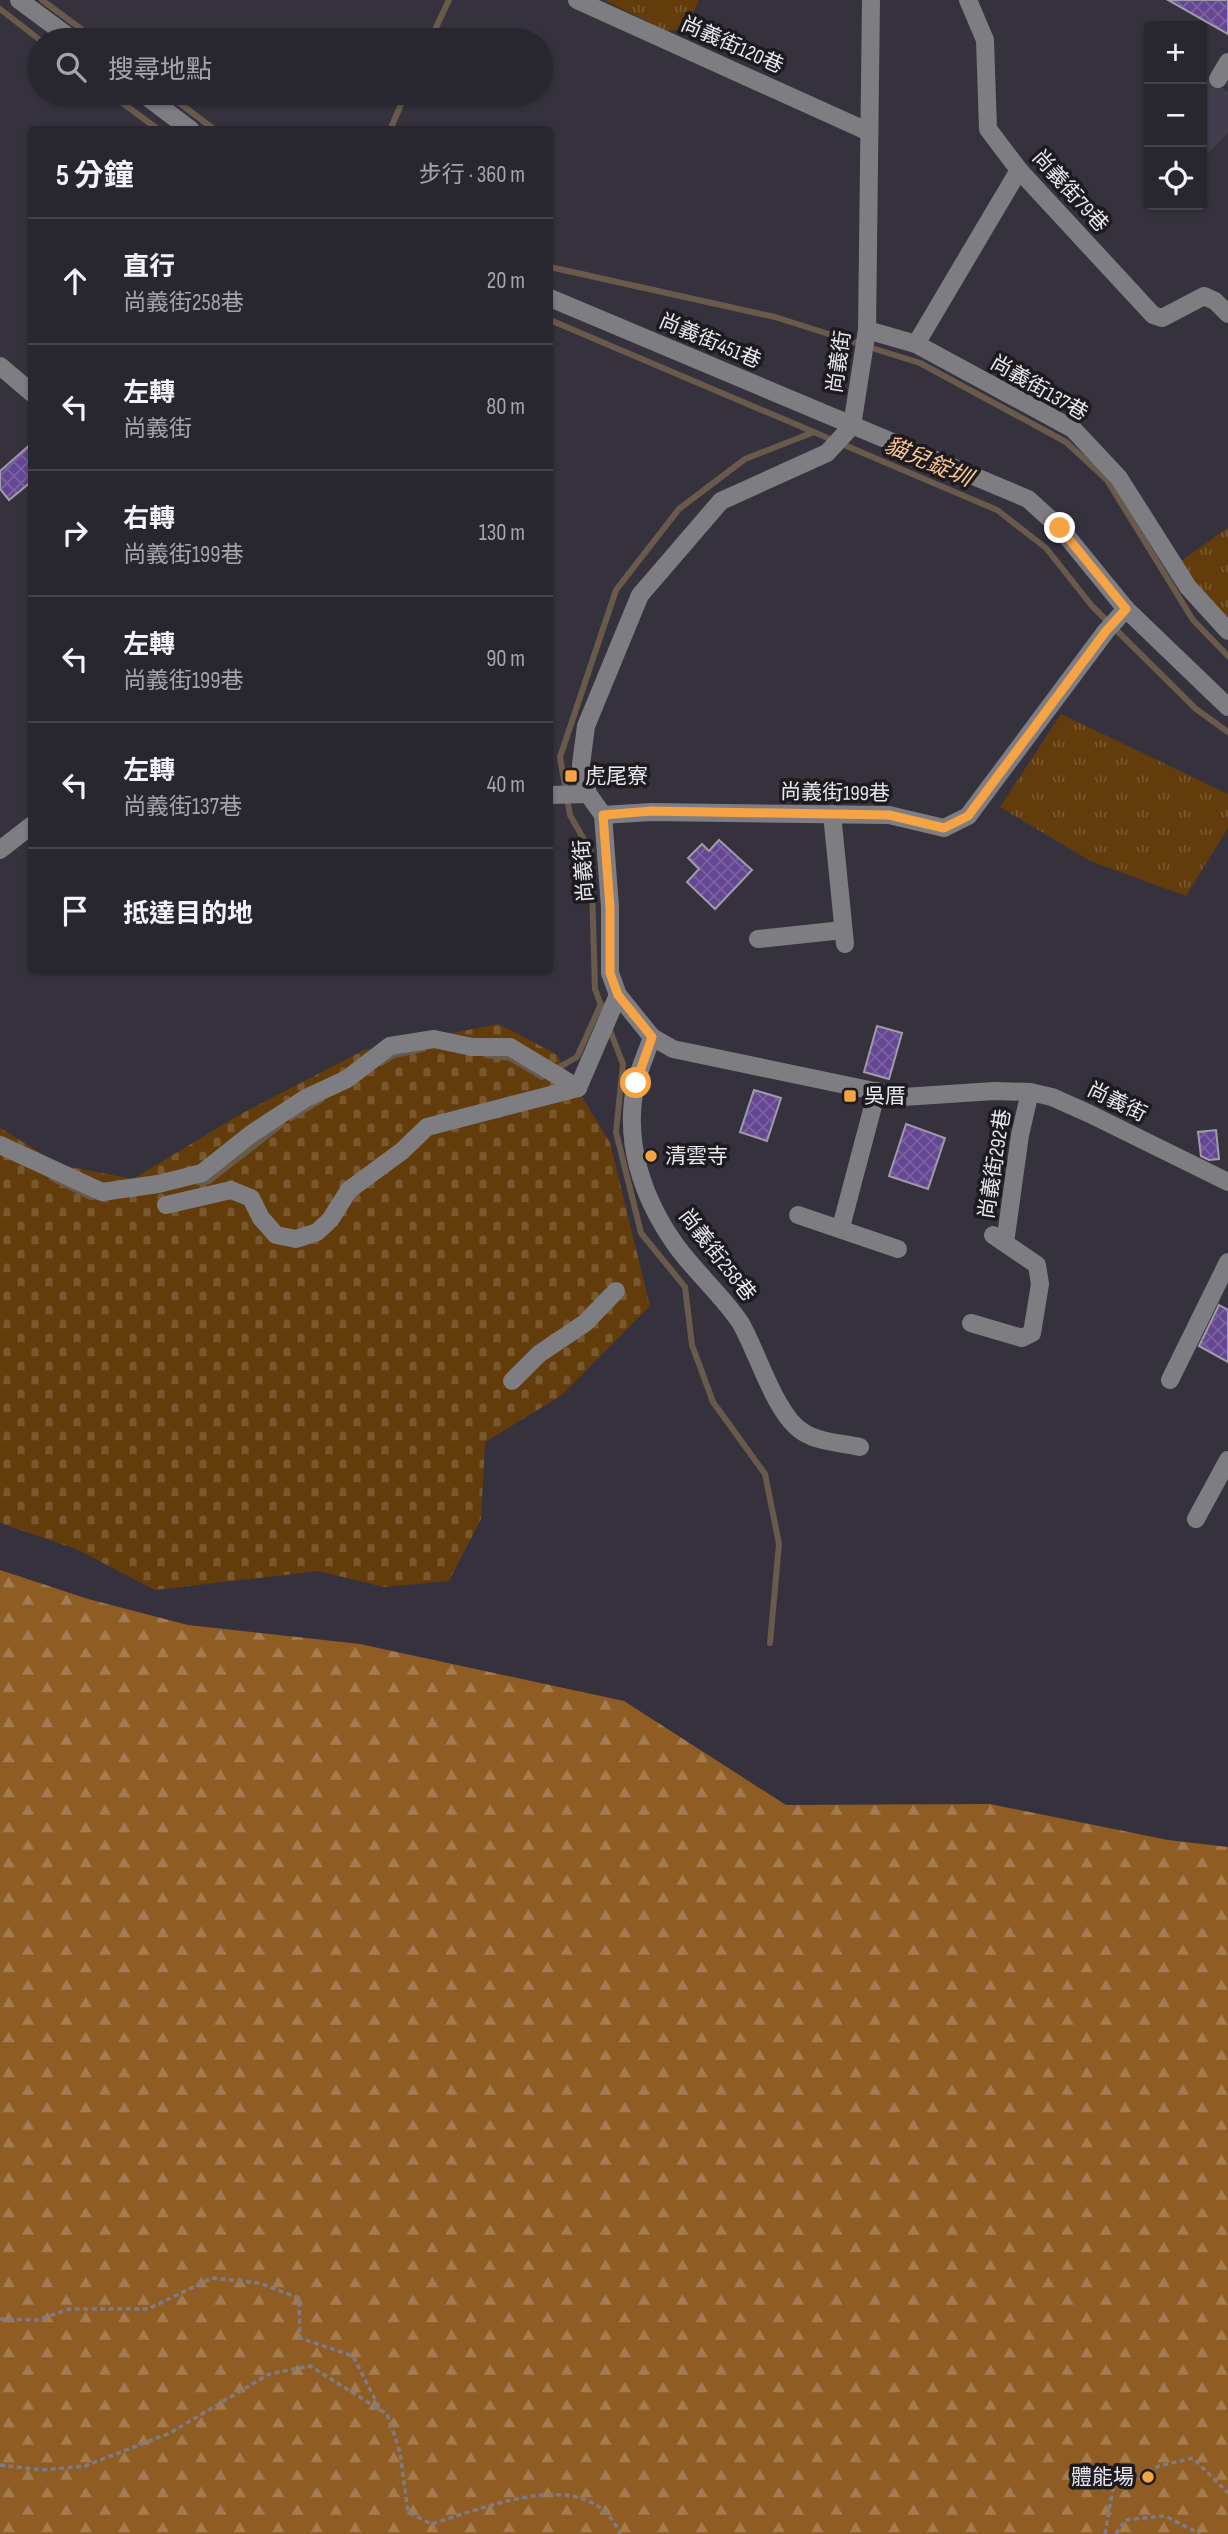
<!DOCTYPE html>
<html lang="zh-TW">
<head>
<meta charset="utf-8">
<style>
  body { margin:0; font-family:"Sofia Sans Condensed","Noto Sans TC",sans-serif; background:#34323a; color:#f1f3f6 }
  .controls { position:absolute; right:21px; top:21px; display:grid; overflow:hidden; border-radius:7px; box-shadow:0 2px 5px #0004 }
  .controls button { width:63px; height:63px; display:grid; place-items:center; padding:0; border:0; border-bottom:2px solid #44434a; background:#28262e; color:#f1f3f6; font:35px sans-serif }
  .stop { position:absolute; width:21px; height:21px; margin:-16px; border:5px solid #f5a345; border-radius:50%; background:#fff }
  .stop.end { background:#f5a345; border-color:#fff; box-shadow:0 2px 7px #0008 }
  .list { margin:0; padding:0; list-style:none }
  h2 { display:flex; justify-content:space-between; align-items:center; height:91px; margin:0; padding:0 28px; font-size:30px }
  h2 small { font-size:23px; font-weight:400; color:#a5a5aa }
  .list li { display:grid; grid-template-columns:46px 1fr auto; gap:21px; align-items:center; box-sizing:border-box; height:126px; padding:0 28px; border-top:2px solid #44434a }
  .list b { display:block; font-size:26px; white-space:nowrap }
  .list p { margin:0; font-size:23px; white-space:nowrap; color:#a5a5aa }
  .list em { font-size:23px; font-style:normal; color:#a5a5aa }
  .icon { flex:none; width:38px; height:38px; fill:none; stroke:currentColor; stroke-width:2; stroke-linecap:round; stroke-linejoin:round }
  .map { position:relative; flex:none; width:1228px; height:2534px; overflow:hidden }
  .search { position:absolute; background:#28262e; box-shadow:0 2px 5px #0004; left:28px; top:28px; width:525px; height:77px; display:flex; align-items:center; gap:18px; box-sizing:border-box; padding:0 24px; border-radius:38px; color:#a5a5aa; font-size:26px }
  .panel { position:absolute; background:#28262e; box-shadow:0 2px 5px #0004; left:28px; top:126px; width:525px; height:847px; border-radius:7px }
  .map>svg:first-child { display:block }
</style>
</head>
<body>
<div class="map">
<svg width="1228" height="2534" viewBox="0 0 1228 2534">
  <defs>
    <pattern id="grass-tufts" width="24" height="20" patternUnits="userSpaceOnUse" patternTransform="scale(1.75)"><rect width="24" height="20" fill="#633c0b"/><path d="M3 7l-1-3M5 7V3M7 7l1-3M15 17l-1-3M17 17v-4M19 17l1-3" fill="none" stroke="#7a582f"/></pattern>
    <pattern id="forest-firs" width="22" height="20" patternUnits="userSpaceOnUse" patternTransform="scale(1.75)"><rect width="22" height="20" fill="#8f5d24"/><path d="M5 1l3.5 6h-7zM16 11l3.5 6h-7z" fill="#a47c4f"/></pattern>
    <pattern id="cemetery-stones" width="16" height="16" patternUnits="userSpaceOnUse" patternTransform="scale(1.75)"><rect width="16" height="16" fill="#633c0b"/><path d="M2 7V4a2 2 0 0 1 4 0v3zM10 15v-3a2 2 0 0 1 4 0v3z" fill="#7a582f"/></pattern>
    <pattern id="building-cross-hatch" width="8" height="8" patternUnits="userSpaceOnUse" patternTransform="scale(1.75)"><rect width="8" height="8" fill="#644692"/><path d="M0 0l8 8M0 8l8-8" fill="none" stroke="#7a61a2"/></pattern>
  </defs>
  <rect width="100%" height="100%" fill="#36323d"/>
  <polygon fill="#413d4c" points="1202,75 1228,92 1228,133 1202,159"/>
  <g fill="url(#grass-tufts)">
    <polygon points="604,0 699,0 686,29 667,31"/>
    <polygon points="1228,528 1228,629 1178,563"/>
    <polygon points="1061,714 1228,794 1228,828 1186,896 1090,861 1000,807"/>
  </g>
  <polygon fill="url(#forest-firs)" points="0,1570 88,1599 188,1625 360,1644 624,1701 786,1805 990,1804 1168,1840 1228,1847 1228,2534 0,2534"/>
  <polygon fill="url(#cemetery-stones)" points="499,1024 556,1054 610,1143 650,1306 562,1395 485,1442 481,1519 449,1581 384,1587 318,1571 155,1590 76,1549 0,1523 0,1128 60,1165 133,1179 239,1115 364,1050"/>
  <g fill="none" stroke-linecap="round" stroke-linejoin="round">
    <g stroke="#695a4c" stroke-width="6">
      <polyline points="42,0 96,40"/>
      <polyline points="0,9 40,40"/>
      <polyline points="430,40 449,0"/>
      <polyline points="109,93 159,130"/>
      <polyline points="166,93 215,130"/>
      <polyline points="390,130 406,93"/>
      <polyline points="550,267 775,317 857,343"/>
      <polyline points="550,320 997,510 1046,548 1092,606 1196,709 1228,732"/>
      <polyline points="875,349 920,363 1066,442 1107,480 1193,620 1228,656"/>
      <polyline points="604,1014 595,989 591,852 570,815 560,757 616,590 679,509 745,459 814,432"/>
      <polyline points="609,1028 623,1064 616,1132 641,1233 685,1287 692,1345 713,1402 765,1474 779,1544 770,1643"/>
      <polyline points="486,1055 510,1058 542,1077 577,1057 601,1004"/>
      <polyline points="381,1063 394,1055 423,1049"/>
      <polyline points="291,1118 321,1100"/>
      <polyline points="52,1178 91,1197 100,1196"/>
      <polyline points="197,1182 209,1181 282,1124"/>
    </g>
  </g>
  <g fill="url(#building-cross-hatch)" stroke="#9f9ba8" stroke-width="2">
    <polygon points="1168,0 1228,0 1228,34"/>
    <polygon points="32,443 32,481 9,500 0,489 0,471"/>
    <polygon points="719,840 752,870 715,909 687,882 699,869 688,858 702,844 709,851"/>
    <polygon points="877,1026 902,1033 889,1079 864,1072"/>
    <polygon points="754,1090 781,1098 767,1141 740,1132"/>
    <polygon points="906,1124 945,1138 928,1189 889,1176"/>
    <polygon points="1216,1130 1219,1159 1209,1160 1201,1156 1198,1132"/>
    <polygon points="1219,1305 1228,1310 1228,1362 1199,1346"/>
  </g>
  <g fill="none" stroke-linecap="round" stroke-linejoin="round">
    <g stroke="#7f7b85" stroke-width="3.5" stroke-dasharray="5 3.5" stroke-linecap="butt">
      <polyline points="0,2319 37,2320 70,2309 148,2309 212,2278 259,2283 299,2298 300,2338 353,2356 381,2411"/>
      <path d="M0,2465L42,2470L85,2466L170,2433L269,2374L310,2366L387,2414L400,2452L408,2512L431,2524C484,2509 589,2461 620,2534"/>
      <polyline points="1105,2534 1113,2488 1159,2466 1193,2458 1228,2493"/>
      <polyline points="1116,2534 1125,2520 1165,2516 1200,2534"/>
    </g>
    <g stroke="#7e7d82" stroke-width="18">
      <polyline points="19,0 73,40"/>
      <polyline points="577,0 869,132"/>
      <polyline points="871,0 867,330 852,426 827,453 721,501 640,595 586,726 581,765 588,794 603,815 610,907 610,973 618,995 652,1037 673,1049 903,1097 994,1091 1030,1092 1052,1097 1090,1114 1228,1182"/>
      <polyline points="968,0 985,40 988,129 1019,170 1153,315 1162,318 1204,296 1215,301 1228,314"/>
      <polyline points="1218,79 1228,62"/>
      <polyline points="142,93 191,130"/>
      <polyline points="550,298 1028,499 1060,528 1126,609 1228,707"/>
      <polyline points="867,330 916,344 1073,429 1119,478 1188,587 1228,631"/>
      <polyline points="916,344 1019,170"/>
      <polyline points="0,366 32,393"/>
      <polyline points="550,795 588,794"/>
      <polyline points="832,814 845,944"/>
      <polyline points="603,815 651,812 889,815 944,828 968,816 1106,631 1126,609"/>
      <polyline points="0,850 32,825"/>
      <polyline points="758,939 843,930"/>
      <path d="M652,1037C647,1052 640,1067 636,1083C623,1140 642,1197 675,1244C694,1271 721,1294 740,1322C757,1350 775,1415 803,1432C818,1442 842,1443 860,1447"/>
      <polyline points="578,1088 618,995"/>
      <polyline points="0,1145 102,1192 158,1184 202,1173 251,1134 306,1098 347,1079 390,1046 434,1039 472,1047 510,1047 578,1088"/>
      <polyline points="166,1205 231,1190 251,1198 261,1218 276,1235 296,1239 317,1232 330,1220 349,1190 402,1151 427,1127 578,1088"/>
      <polyline points="798,1215 898,1249"/>
      <polyline points="841,1227 877,1091"/>
      <polyline points="1005,1243 1020,1135 1030,1092"/>
      <polyline points="971,1323 1022,1338 1032,1333 1040,1284 1037,1265 993,1235"/>
      <polyline points="1170,1380 1228,1262"/>
      <polyline points="512,1381 539,1354 585,1323 616,1291"/>
      <polyline points="1196,1519 1228,1460"/>
    </g>
  </g>
  <g fill="none" stroke-linecap="round" stroke-linejoin="round">
    <polyline stroke="#f5a345" stroke-width="9" points="636,1083 652,1037 618,995 610,973 610,907 603,815 651,811 889,815 944,828 968,816 1106,631 1126,609 1060,528"/>
  </g>
  <g fill="#f5a345" stroke="#1d1b20" stroke-width="2.5">
    <rect x="564" y="769" width="14" height="14" rx="3.5"/>
    <rect x="843" y="1089" width="14" height="14" rx="3.5"/>
    <circle cx="651" cy="1156" r="7"/>
    <circle cx="1148" cy="2477" r="7"/>
  </g>
  <g text-anchor="middle" dominant-baseline="central" stroke-width="7" stroke-linejoin="round" paint-order="stroke">
    <g font-size="21" fill="#ebe9f0" stroke="#1d1b20">
      <text transform="translate(732 45) rotate(24)">尚義街120巷</text>
      <text transform="translate(1070 191) rotate(48)">尚義街79巷</text>
      <text transform="translate(710 341) rotate(23)">尚義街451巷</text>
      <text transform="translate(839 362) rotate(-82)">尚義街</text>
      <text transform="translate(1039 388) rotate(30)">尚義街137巷</text>
      <text transform="translate(835 793) rotate(1)">尚義街199巷</text>
      <text transform="translate(584 871) rotate(-94)">尚義街</text>
      <text transform="translate(1117 1102) rotate(26)">尚義街</text>
      <text transform="translate(995 1164) rotate(-81)">尚義街292巷</text>
      <text transform="translate(717 1255) rotate(52)">尚義街258巷</text>
    </g>
    <g font-size="21" fill="#ebe9f0" stroke="#1d1b20" text-anchor="start">
      <text x="585" y="776">虎尾寮</text>
      <text x="864" y="1096">吳厝</text>
      <text x="665" y="1156">清雲寺</text>
      <text x="1134" y="2477" text-anchor="end">體能場</text>
    </g>
    <g font-size="23" font-style="italic" fill="#fac590" stroke="#1d1b20">
      <text transform="translate(928 462) rotate(23)">貓兒錠圳</text>
    </g>
  </g>
</svg>
<div class="controls">
<button>+</button>
<button>−</button>
<button><svg class="icon" aria-label="locate" viewBox="0 0 24 24"><circle cx="12" cy="12" r="6"/><path d="M12 2v4M12 18v4M2 12h4M18 12h4"/></svg></button>
</div>
<div class="stop" style="left:636px;top:1083px"></div>
<div class="stop end" style="left:1060px;top:528px"></div>
<div class="search"><svg class="icon" aria-label="search" viewBox="0 0 24 24"><circle cx="10" cy="10" r="6"/><path d="M15 15l6 6"/></svg>搜尋地點</div>
<section class="panel">
<h2>5 分鐘<small>步行 · 360 m</small></h2>
<ul class="list">
<li><svg class="icon" aria-label="ahead" viewBox="0 0 24 24"><path d="M12 20V5M6 11l6-6 6 6"/></svg><div><b>直行</b><p>尚義街258巷</p></div><em>20 m</em></li>
<li><svg class="icon" aria-label="left" viewBox="0 0 24 24"><path d="M17 20v-9H6M10 6l-5 5 5 5"/></svg><div><b>左轉</b><p>尚義街</p></div><em>80 m</em></li>
<li><svg class="icon" aria-label="right" viewBox="0 0 24 24"><path d="M7 20v-9h11M14 6l5 5-5 5"/></svg><div><b>右轉</b><p>尚義街199巷</p></div><em>130 m</em></li>
<li><svg class="icon" aria-label="left" viewBox="0 0 24 24"><path d="M17 20v-9H6M10 6l-5 5 5 5"/></svg><div><b>左轉</b><p>尚義街199巷</p></div><em>90 m</em></li>
<li><svg class="icon" aria-label="left" viewBox="0 0 24 24"><path d="M17 20v-9H6M10 6l-5 5 5 5"/></svg><div><b>左轉</b><p>尚義街137巷</p></div><em>40 m</em></li>
<li><svg class="icon" aria-label="arrive" viewBox="0 0 24 24"><path d="M6 21V4h12l-3 4 3 4H6"/></svg><div><b>抵達目的地</b></div></li>
</ul>
</section>
</div>
</body>
</html>
